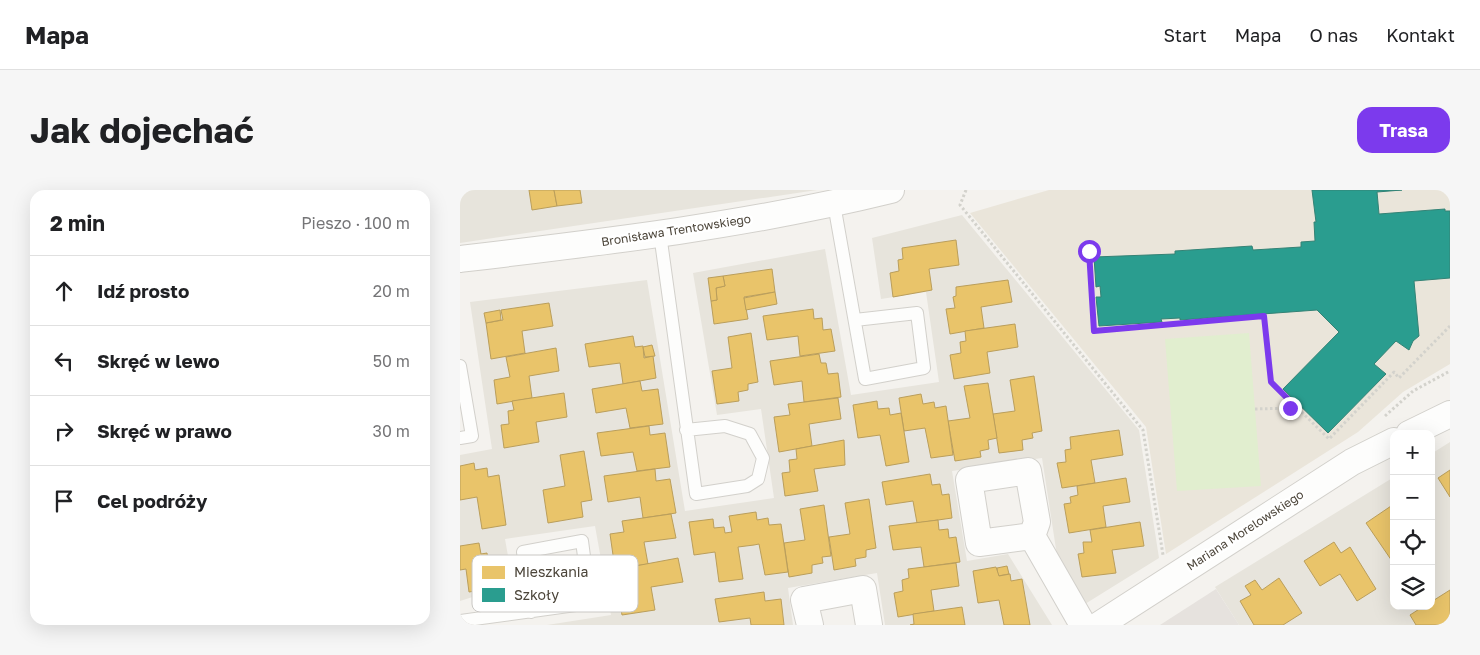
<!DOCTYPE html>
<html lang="pl">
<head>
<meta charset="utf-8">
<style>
  body { margin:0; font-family:"Golos Text",sans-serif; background:#f6f6f6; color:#202124 }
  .controls { position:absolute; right:15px; bottom:15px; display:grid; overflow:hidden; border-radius:10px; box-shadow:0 5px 20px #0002 }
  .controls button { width:45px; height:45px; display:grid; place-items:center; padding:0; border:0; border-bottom:1px solid #e0e0e0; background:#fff; color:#202124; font:25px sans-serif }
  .stop { position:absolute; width:15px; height:15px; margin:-11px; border:4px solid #7c3aed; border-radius:50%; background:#fff }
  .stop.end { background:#7c3aed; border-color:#fff; box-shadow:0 1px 5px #0008 }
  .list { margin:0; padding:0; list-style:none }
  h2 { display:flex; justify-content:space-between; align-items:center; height:65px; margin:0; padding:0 20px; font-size:21px }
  h2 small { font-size:16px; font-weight:400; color:#757577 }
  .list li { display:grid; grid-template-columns:32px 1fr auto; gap:15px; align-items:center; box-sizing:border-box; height:70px; padding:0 20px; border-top:1px solid #e0e0e0 }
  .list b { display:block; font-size:19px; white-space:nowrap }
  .list em { font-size:16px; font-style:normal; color:#757577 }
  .icon { flex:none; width:28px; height:28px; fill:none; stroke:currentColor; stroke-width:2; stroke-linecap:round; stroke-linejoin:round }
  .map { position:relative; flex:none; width:990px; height:435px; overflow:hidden; border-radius:15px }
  header { display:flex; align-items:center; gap:30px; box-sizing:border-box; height:70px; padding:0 25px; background:#fff; border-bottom:1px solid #e0e0e0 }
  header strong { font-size:24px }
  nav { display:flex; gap:28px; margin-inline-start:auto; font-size:18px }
  .intro { display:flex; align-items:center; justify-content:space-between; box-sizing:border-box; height:120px; padding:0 30px }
  h1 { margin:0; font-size:35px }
  .button { padding:12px 22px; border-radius:15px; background:#7c3aed; color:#fff; font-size:18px; font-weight:700 }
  main { display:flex; gap:30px; padding:0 30px }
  aside { flex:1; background:#fff; border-radius:15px; box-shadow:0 5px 20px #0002 }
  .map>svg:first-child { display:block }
</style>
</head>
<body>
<header>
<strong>Mapa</strong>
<nav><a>Start</a><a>Mapa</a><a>O nas</a><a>Kontakt</a></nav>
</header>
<div class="intro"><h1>Jak dojechać</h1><a class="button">Trasa</a></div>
<main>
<aside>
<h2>2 min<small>Pieszo · 100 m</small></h2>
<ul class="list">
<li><svg class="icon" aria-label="ahead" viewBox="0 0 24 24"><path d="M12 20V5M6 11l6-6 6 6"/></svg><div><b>Idź prosto</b></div><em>20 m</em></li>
<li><svg class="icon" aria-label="left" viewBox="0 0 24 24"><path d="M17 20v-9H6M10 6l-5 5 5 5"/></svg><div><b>Skręć w lewo</b></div><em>50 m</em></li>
<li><svg class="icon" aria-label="right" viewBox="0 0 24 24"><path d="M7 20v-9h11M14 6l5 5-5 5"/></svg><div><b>Skręć w prawo</b></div><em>30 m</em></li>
<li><svg class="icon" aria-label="arrive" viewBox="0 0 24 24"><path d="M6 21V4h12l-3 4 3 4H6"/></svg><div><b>Cel podróży</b></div></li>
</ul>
</aside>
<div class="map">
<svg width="990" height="435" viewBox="0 0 990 435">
  <rect width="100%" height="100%" fill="#f4f2ee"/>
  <g fill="#e7e4dc">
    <polygon points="0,0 357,0 0,53"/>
    <polygon points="502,25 679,240 699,368 625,414 598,372 582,268 492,281 507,371 548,364 592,435 425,435 417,383 328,398 333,435 87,435 151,425 135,336 45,349 53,394 0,411 0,265 32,259 10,112 187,90 225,321 314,308 301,219 257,225 233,83 365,59 391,205 479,192 466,102 421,109 412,48"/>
    <polygon points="990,252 990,431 984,435 779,435 755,397 934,287 934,416 971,416 971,264"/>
  </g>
  <polygon fill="#e6e2de" points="756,399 779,435 700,435"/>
  <polygon fill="#eae5da" points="589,0 990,0 990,174 943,202 898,242 706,364 686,237 510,23"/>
  <polygon fill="#e1eecf" points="789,143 801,296 717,301 705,149"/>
  <g fill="#e9c46a" stroke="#ba9e5b">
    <polygon points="69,0 94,0 97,16 72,20"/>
    <polygon points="94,0 120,0 122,13 97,16"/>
    <polygon points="496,50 499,75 469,79 472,100 433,107 430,83 439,81 438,70 443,69 442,58"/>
    <polygon points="312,79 315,102 284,107 288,129 254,134 251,111 257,110 256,98 265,96 263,86"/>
    <polygon points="263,86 265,96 256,98 257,110 251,111 248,88"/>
    <polygon points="548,90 552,112 521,117 524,138 490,144 486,119 495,118 493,107 496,106 496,97"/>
    <polygon points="315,102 317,114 286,120 284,108"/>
    <polygon points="89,113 93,136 62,141 65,163 31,169 26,133 43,130 41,120"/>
    <polygon points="353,119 354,129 362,128 363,140 371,139 375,161 340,166 338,146 307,150 303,126"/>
    <polygon points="40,120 41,130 26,133 24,123"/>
    <polygon points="555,134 558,157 527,162 530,183 494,189 490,165 501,163 500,152 506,151 505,141"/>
    <polygon points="291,143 298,192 288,194 288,200 278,202 279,211 257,214 252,181 272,178 268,147"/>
    <polygon points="173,146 175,157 183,156 184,168 193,166 196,188 163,194 160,173 129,177 125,154"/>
    <polygon points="192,155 195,166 185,167 183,157"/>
    <polygon points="96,158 99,181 69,186 72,208 37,214 34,190 50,187 46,167"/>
    <polygon points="359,164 361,173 366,173 368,184 378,183 381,207 344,212 342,191 314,195 310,171"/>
    <polygon points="574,186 582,241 572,243 573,248 562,250 563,260 539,263 533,224 555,221 550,190"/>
    <polygon points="180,191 182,201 198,199 203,234 170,238 166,218 136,223 132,199"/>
    <polygon points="528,193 537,248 528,250 529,259 520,261 521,267 495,271 488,231 510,228 504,196"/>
    <polygon points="104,203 107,227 76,232 79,252 44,258 41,235 49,234 48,221 54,220 52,211"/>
    <polygon points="461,204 463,214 474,212 475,218 486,216 493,265 471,268 465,238 444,241 439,208"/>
    <polygon points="378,208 381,229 349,234 352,256 319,262 314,227 330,225 328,214"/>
    <polygon points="417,211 418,219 429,218 430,225 441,223 449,272 426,276 420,245 398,248 393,215"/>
    <polygon points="189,236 190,245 205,243 210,277 177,281 173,262 141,266 137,243"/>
    <polygon points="659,240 663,265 631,270 635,293 602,298 597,273 606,272 605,260 611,259 610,247"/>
    <polygon points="384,250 385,275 354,279 358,301 325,306 322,283 330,282 329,270 337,269 336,259"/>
    <polygon points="124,261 132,310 121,312 123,327 88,333 83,300 105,296 100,265"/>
    <polygon points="14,273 15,280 27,278 28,287 39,285 46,335 22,339 17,307 0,310 0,276"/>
    <polygon points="195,279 196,291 210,289 216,323 183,328 180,307 148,312 144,286"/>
    <polygon points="990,280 990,307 978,288"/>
    <polygon points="470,284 472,295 480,294 482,305 489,304 492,328 457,333 453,311 426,315 422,292"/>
    <polygon points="666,288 670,312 643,316 646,337 609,343 604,314 611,313 610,307 618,305 617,296"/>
    <polygon points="409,309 416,358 406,360 406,367 395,369 396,376 374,380 369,347 390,344 385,313"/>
    <polygon points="934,314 934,374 906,333"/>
    <polygon points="364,315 371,366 362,367 363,373 352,375 352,383 329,387 324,353 345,350 340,319"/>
    <polygon points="296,322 297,330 308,328 309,335 321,334 328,382 305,385 299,354 294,355 278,357 283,389 259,392 255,362 234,365 229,332 253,329 254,338 264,337 265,343 272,342 269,326"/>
    <polygon points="211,324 216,348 184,352 188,374 155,379 150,344 164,342 162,331"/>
    <polygon points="478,330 479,340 488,339 489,348 496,347 500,372 464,377 461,357 433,360 429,336"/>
    <polygon points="680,332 684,356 652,360 656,383 622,387 618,364 624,363 623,352 632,352 630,340"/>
    <polygon points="874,352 881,363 890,357 916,399 897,411 880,384 860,396 844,371"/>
    <polygon points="19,353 21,364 27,363 28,370 37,368 42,397 9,402 6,379 0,380 0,356"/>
    <polygon points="218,368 223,392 191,397 195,420 162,425 158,403 166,401 165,390 172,388 170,377"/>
    <polygon points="496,373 499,396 471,400 474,421 438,427 434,403 443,401 442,390 449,388 448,379"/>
    <polygon points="547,376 549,384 538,386 537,378"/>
    <polygon points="536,377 539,386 550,384 551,391 562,389 570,435 544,435 539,410 518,413 513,381"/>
    <polygon points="819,388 842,423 823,435 794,435 780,411 791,405 785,396 795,390 802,400"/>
    <polygon points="990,400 990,431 983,435 956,435 950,425 964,416 971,416 971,412"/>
    <polygon points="304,402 305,411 321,409 324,435 291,435 290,428 259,432 255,409"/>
    <polygon points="502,417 505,435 450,435 454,434 453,424"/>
  </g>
  <polygon fill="#2a9d8f" stroke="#348275" points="852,0 942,0 917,2 919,24 985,19 985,21 990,21 990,88 954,91 959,146 953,151 949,160 936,151 914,174 926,184 868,243 823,199 879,142 857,120 720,130 720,128 701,129 702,132 639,136 636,107 641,107 640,96 636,97 634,67 715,64 715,61 792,56 793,60 841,57 841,52 855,51 854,32 856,32"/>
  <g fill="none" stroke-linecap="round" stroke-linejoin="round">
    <defs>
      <g id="service">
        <polyline points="374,14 405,189 464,178 457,123 395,130"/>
        <polyline points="200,44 236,304 287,296 298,289 303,268 290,244 265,236 226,240"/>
        <polyline points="0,176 12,246 0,248"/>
        <polyline points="0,431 130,413 122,351 63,362 71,422"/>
      </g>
      <g id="minor">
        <path d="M0,69C144,52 289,35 431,0"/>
        <polyline points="949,244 990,224"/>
        <polyline points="572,346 519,353 509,290 568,281 577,332 572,346 623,435"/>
        <polyline points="350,435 344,410 403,399 409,435"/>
        <polyline points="639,435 892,272 934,251"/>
      </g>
    </defs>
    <use href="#service" stroke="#d2d0cb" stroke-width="14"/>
    <use href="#minor" stroke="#d2d0cb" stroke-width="28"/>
    <g stroke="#d3d2cc" stroke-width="3" stroke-dasharray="2.5 2.5" stroke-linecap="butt">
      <polyline points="506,0 500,15 683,240 703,365"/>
      <polyline points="629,61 634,141 804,126 811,192 869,249 934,182 939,188 990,136"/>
      <polyline points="795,219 831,218 835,216"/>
      <polyline points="925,226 953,201 990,181"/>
    </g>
    <use href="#service" stroke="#fdfdfc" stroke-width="12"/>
    <use href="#minor" stroke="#fdfdfc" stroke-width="26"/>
  </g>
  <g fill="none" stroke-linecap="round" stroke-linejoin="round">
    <polyline stroke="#7c3aed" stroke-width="6" points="629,61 634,141 804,126 811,192 835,216 830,218"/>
  </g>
  <g text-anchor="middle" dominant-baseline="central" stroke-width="5" stroke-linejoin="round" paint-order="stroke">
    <g font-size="12" fill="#4b4439" stroke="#fff">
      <text transform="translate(216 40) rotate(-9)">Bronisława Trentowskiego</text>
      <text transform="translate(785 340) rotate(-33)">Mariana Morelowskiego</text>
    </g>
  </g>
  <rect x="12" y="365" width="166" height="57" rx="8" fill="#fff" stroke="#c9c7c4" stroke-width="1"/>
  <rect x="22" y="376" width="23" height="13" fill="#e9c46a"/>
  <rect x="22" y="398" width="23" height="14" fill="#2a9d8f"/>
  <g font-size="14" fill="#4b4439">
    <text x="54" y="387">Mieszkania</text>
    <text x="54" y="410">Szkoły</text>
  </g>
</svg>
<div class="controls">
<button>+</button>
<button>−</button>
<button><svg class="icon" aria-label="locate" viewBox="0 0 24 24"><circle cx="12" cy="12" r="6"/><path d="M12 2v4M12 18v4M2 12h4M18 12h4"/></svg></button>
<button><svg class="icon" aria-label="layers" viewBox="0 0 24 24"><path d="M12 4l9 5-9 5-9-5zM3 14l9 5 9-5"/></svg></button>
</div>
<div class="stop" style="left:629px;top:61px"></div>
<div class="stop end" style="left:830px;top:218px"></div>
</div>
</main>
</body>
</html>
